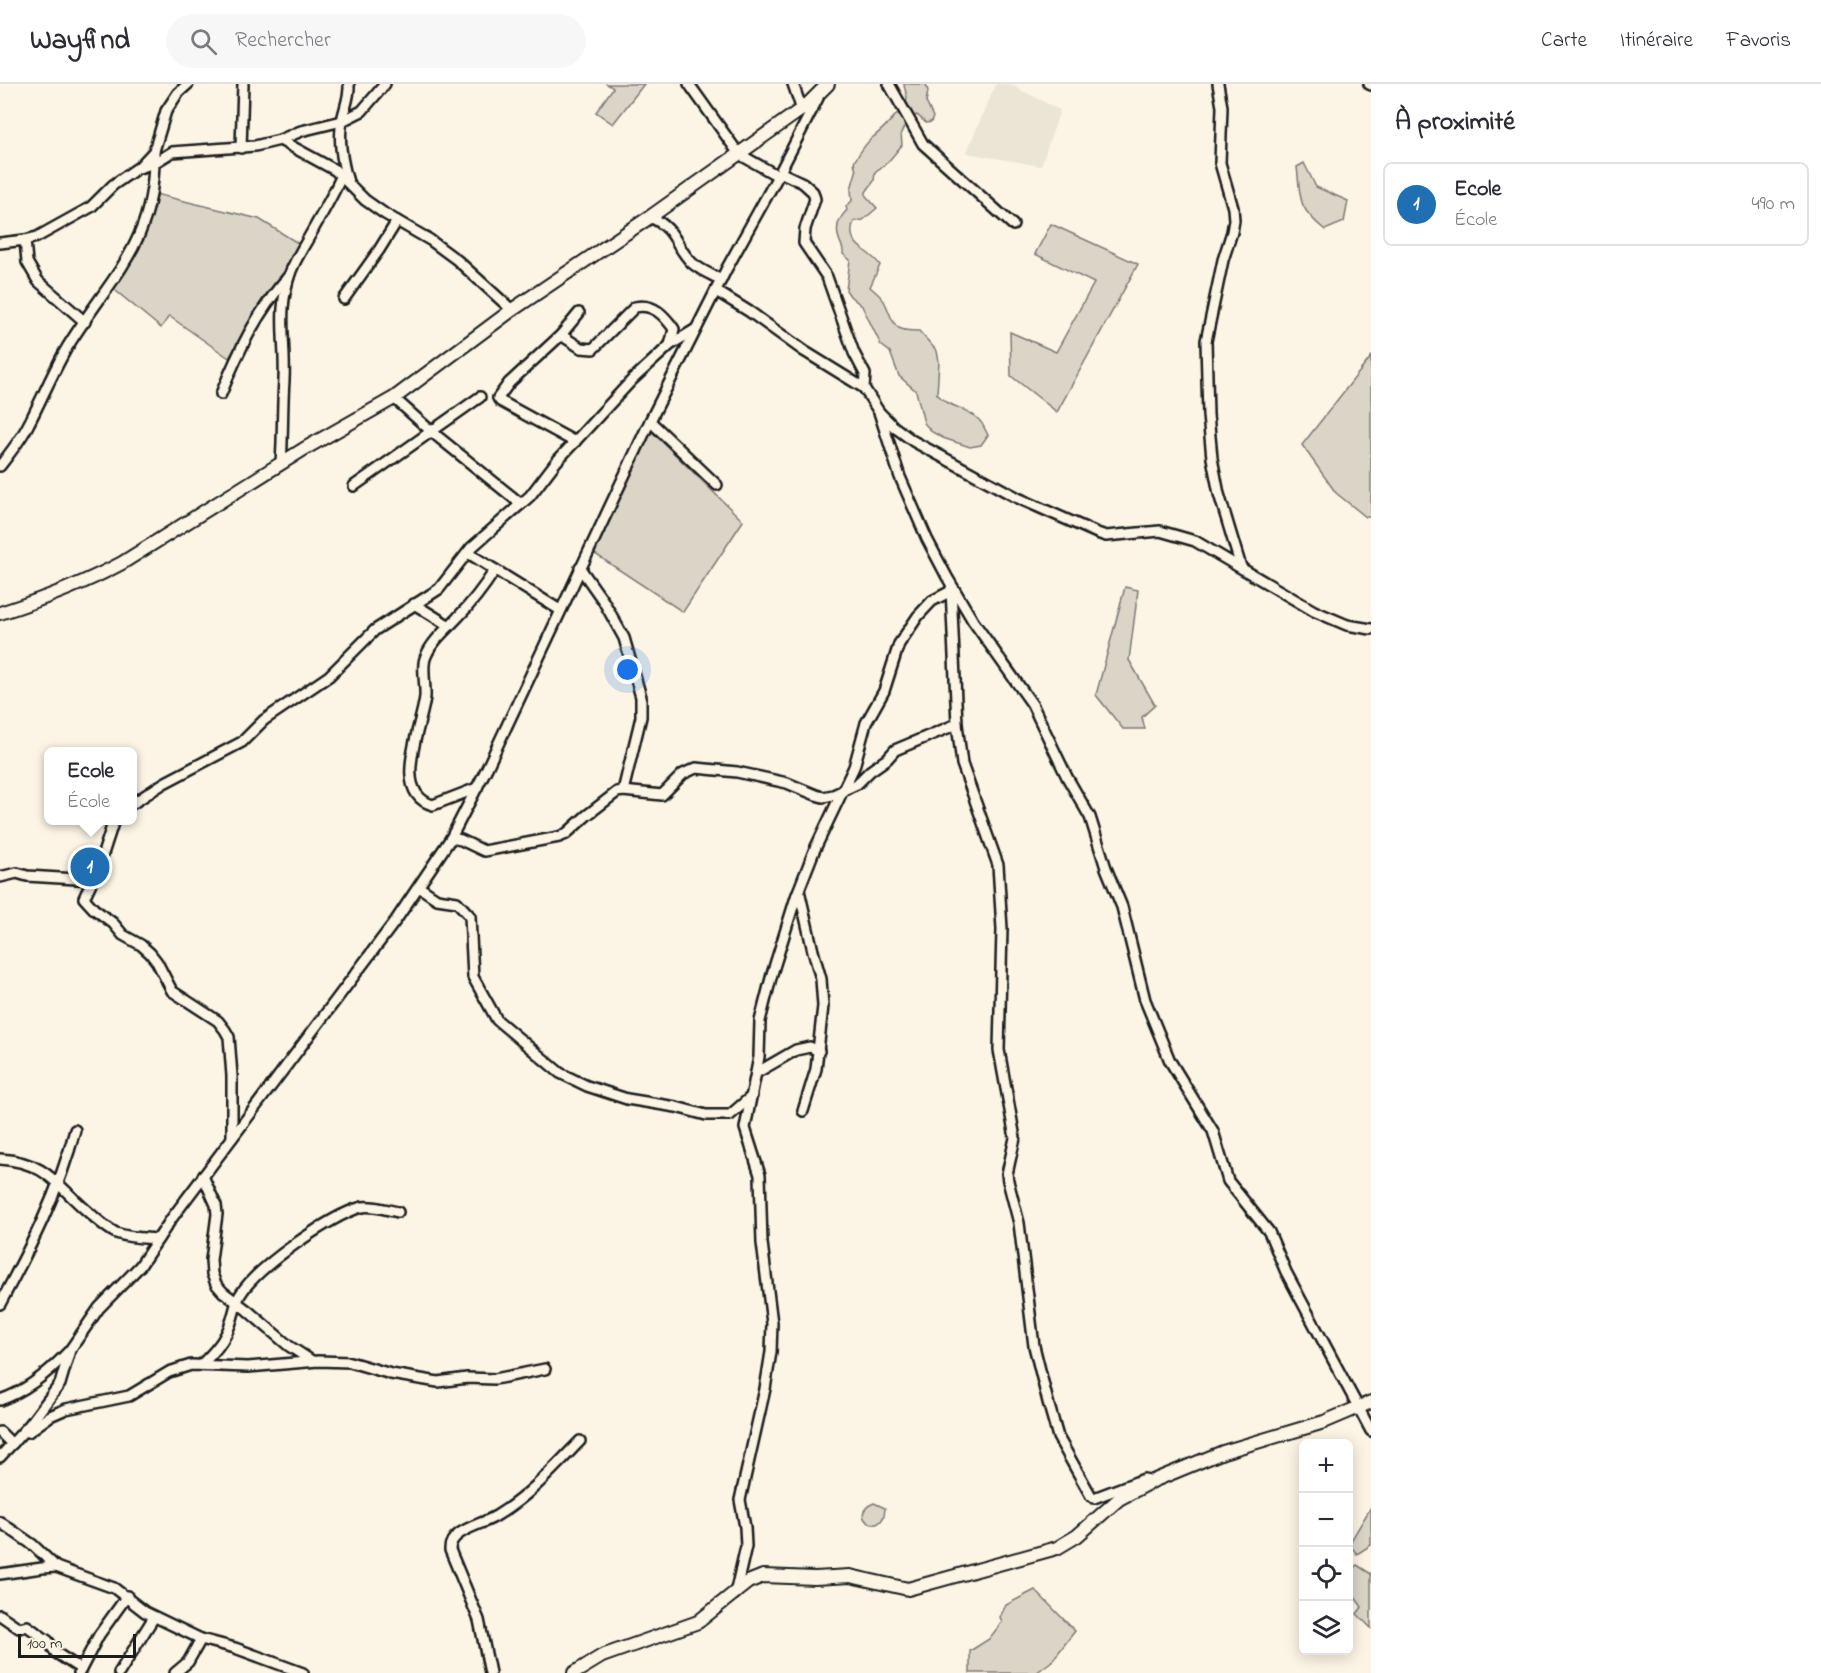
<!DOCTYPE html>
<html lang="fr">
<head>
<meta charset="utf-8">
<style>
  body { margin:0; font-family:"Indie Flower",sans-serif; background:#f7f7f7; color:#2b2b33 }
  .controls { position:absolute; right:18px; bottom:18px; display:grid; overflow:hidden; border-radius:9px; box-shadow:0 3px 15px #0003 }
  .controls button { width:54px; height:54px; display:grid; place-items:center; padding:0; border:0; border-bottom:2px solid #e1e1e2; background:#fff; color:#2b2b33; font:30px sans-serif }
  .scale { position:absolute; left:18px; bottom:15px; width:118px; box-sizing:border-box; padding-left:6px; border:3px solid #1c1c1c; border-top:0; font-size:16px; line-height:21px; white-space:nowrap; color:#1c1c1c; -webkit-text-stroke:4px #fcf5e5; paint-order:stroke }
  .you { position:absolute; left:628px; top:586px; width:21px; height:21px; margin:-15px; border:4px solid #fff; border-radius:50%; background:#1a73e8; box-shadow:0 0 0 9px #1a73e833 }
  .badge { display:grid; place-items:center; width:39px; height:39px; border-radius:50%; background:#1f6fb2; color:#fff; font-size:20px; font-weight:700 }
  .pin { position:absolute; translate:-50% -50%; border:3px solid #fff; box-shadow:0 2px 6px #0006 }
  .popup { position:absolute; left:44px; top:663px; width:93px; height:78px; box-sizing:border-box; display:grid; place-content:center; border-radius:9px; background:#fff; filter:drop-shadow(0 2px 4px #0005); font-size:20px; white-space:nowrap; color:#7c7c81 }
  .popup b { font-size:22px; color:#2b2b33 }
  .popup::after { content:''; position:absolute; left:50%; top:100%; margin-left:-12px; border:12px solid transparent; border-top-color:#fff }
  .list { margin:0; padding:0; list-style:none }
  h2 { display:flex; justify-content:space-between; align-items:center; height:78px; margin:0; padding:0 24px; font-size:26px }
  h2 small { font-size:20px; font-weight:400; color:#7c7c81 }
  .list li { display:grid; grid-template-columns:39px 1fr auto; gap:18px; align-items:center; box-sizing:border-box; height:84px; margin:0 12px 12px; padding:0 12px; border:2px solid #e1e1e2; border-radius:9px }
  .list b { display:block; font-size:22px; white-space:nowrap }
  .list p { margin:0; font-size:20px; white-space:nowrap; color:#7c7c81 }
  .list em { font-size:20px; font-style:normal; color:#7c7c81 }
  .icon { flex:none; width:33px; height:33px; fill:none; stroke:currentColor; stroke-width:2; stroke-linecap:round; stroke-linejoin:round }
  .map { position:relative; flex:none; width:1371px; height:1589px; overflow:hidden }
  header { display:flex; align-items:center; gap:36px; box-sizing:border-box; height:84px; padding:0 30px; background:#fff; border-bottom:2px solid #e1e1e2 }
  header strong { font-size:28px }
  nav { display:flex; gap:33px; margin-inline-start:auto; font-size:21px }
  .search { width:420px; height:54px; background:#f7f7f7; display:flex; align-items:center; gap:15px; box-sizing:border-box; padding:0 21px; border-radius:33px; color:#7c7c81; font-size:22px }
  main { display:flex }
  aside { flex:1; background:#fff }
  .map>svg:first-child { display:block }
</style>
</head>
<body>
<header>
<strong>Wayfind</strong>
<div class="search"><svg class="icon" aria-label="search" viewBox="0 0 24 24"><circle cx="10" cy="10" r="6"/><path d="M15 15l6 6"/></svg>Rechercher</div>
<nav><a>Carte</a><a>Itinéraire</a><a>Favoris</a></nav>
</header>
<main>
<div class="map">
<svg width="1371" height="1589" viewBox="0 0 1371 1589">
  <rect width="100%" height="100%" fill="#fcf5e5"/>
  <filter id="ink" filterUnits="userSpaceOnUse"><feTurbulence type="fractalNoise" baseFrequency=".0167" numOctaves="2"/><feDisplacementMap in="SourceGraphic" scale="12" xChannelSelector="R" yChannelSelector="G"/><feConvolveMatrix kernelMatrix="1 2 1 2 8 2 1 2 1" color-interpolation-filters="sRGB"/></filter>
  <g filter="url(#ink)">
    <polygon fill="#ebe5d6" points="996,0 1009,0 1060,26 1041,82 966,69"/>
    <g fill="#dbd5c8" stroke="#7c7872" stroke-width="1.5">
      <polygon points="607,0 644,0 613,40 596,28 613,4"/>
      <path d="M904,0H926L928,7L926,18L933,33L931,38L926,39L917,31L908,35L901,49L902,61L888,78L875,88L874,97L866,108V112L877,124L863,136L854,137C844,162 869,165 880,181L870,203C876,208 883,213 886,221C895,242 893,247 919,247L937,267L939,277L937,310C949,324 966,323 978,335C983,339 985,346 988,351L981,361L970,363L943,354L932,348L924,339L916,307L899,292L890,268L881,261L862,222L850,212L846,206L850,176L843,170C844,163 841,162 839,155C835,144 839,134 847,126L846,122L852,117L851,105L856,88L854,78C859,70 865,60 872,54C879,49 907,22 907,14C907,9 904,5 904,0Z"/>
      <path d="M1304,79L1316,103L1348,117L1344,138L1325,146C1297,123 1301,117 1297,83Z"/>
      <polygon points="151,109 259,135 301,161 229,274 169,232 161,244 110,202 131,169"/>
      <polygon points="1051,140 1138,180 1057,328 1011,292 1010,248 1056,268 1094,199 1035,170"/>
      <polygon points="1371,273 1371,433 1366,433 1336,409 1302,361"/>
      <polygon points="647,343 743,437 683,528 589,466"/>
      <polygon points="1125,503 1138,506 1129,576 1155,621 1142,633 1145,645 1123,645 1096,611"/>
      <path d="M874,1419L885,1424C884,1457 845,1431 874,1419Z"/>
      <polygon points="1371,1423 1371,1461 1357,1470 1349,1460"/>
      <polygon points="1357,1481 1371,1490 1371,1544 1357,1530 1362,1523 1349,1505 1349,1488"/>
      <polygon points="1035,1506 1075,1547 1052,1577 1036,1589 970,1589 970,1567 989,1555 1002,1538 1000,1533 1006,1521"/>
    </g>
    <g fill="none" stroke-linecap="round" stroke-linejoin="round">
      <defs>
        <g id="minor">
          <polyline points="689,0 739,70 778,92"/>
          <polyline points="793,0 802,26"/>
          <polyline points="889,0 923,60 1013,141"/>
          <polyline points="1218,0 1222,23 1220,79 1233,124 1234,136 1232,148 1223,176 1206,257 1208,331 1212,374 1219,410 1241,483"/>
          <polyline points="1369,0 1371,1"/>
          <polyline points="280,56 335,86 365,116 385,130 430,156 457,176 512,226"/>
          <polyline points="241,64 243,0"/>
          <polyline points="139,83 154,67 166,27 178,9 188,0"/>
          <polyline points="780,88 803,99 813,108 815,115 805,145 804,159 827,193 854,269 865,290 864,304 879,328 893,342 913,357 1018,414 1097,449 1106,452 1160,447 1195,457 1314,527 1347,541 1371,545"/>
          <path d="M348,98C342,78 338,57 342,37C344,25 350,13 349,0"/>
          <path d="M650,133C677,145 674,161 692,179C700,186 712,191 721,196"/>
          <polyline points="25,156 27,178 38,197 85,238"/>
          <polyline points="0,159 25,156 37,153 91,123 113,101 136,85 154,79 172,68 255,62 280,56 301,47 342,37 362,27 385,0"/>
          <polyline points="716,207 750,228 804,267 864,304"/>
          <polyline points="344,215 379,166 397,137"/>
          <path d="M561,251L581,264L593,265L635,223C653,219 664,231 674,245L670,261"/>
          <path d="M221,310C238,268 257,228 288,193"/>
          <polyline points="394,314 432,348 521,420"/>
          <polyline points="879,328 900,393 927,455 947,493 973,537 1032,620 1067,693 1090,733 1106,784 1122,823 1145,916 1170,977 1213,1047 1228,1097 1269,1148 1286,1188 1371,1347"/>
          <polyline points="650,337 717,401"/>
          <polyline points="575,358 500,317 498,314 509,299 561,251 579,229"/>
          <path d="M281,379C283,352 282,324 284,296C286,256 276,228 291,187C297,172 306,159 313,146C323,128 333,111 341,93"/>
          <path d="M0,382C9,370 19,358 26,345C40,319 51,292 65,267C109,193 156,162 154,67"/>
          <polyline points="354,402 480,313"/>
          <polyline points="468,469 560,526"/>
          <polyline points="580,484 604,518 624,554 641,613 641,633 623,707"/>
          <polyline points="951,504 957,640 962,680 998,781 1002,845 999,966 1015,1054 1007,1090 1008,1097 1019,1139 1034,1262 1048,1318 1058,1353 1091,1412 1094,1414 1144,1395 1154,1397"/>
          <polyline points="414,520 448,541"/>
          <path d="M477,704L433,721C390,709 422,642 425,613C426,602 421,581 426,572C432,557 447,545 458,533C472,519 484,503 495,486"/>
          <polyline points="132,720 164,699 242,658 264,636 329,592 375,546 439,505 471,464 530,412 556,378 632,296 670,261 696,245"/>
          <polyline points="114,736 99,782 84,814 94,825 113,839 123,851 141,861 150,869 157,878 172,907 218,937 225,946 229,953 232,992 232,1054"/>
          <polyline points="451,754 461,756 484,767 559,753 566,750 586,732 617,708 623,707 662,711 683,690 696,684 737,688 787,699 816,711 823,713 833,711 857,700 870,687 887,675 895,666 957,640"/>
          <polyline points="0,793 17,789 27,792 93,796"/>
          <polyline points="419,803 437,815 457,818 470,832 473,893 497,936 560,989 587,1002 627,1015 676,1023 706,1031 730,1031 752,1012"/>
          <polyline points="799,806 813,867 821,895 823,922 816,985 803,1027"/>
          <polyline points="756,989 796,966 810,963 819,967"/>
          <path d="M0,1075C49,1078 58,1104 93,1132C100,1138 108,1145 116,1149C129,1154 144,1154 158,1155"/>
          <polyline points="203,1092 216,1121 217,1130 211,1176 212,1190 216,1200 223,1208 247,1226 289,1262 312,1277"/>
          <path d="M0,1220C30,1164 59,1108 75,1046"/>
          <path d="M201,1281C213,1269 224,1258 230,1241C234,1231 235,1220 240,1211C256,1184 331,1131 362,1123C373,1121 387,1126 398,1128"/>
          <path d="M0,1316C27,1307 49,1288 68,1268"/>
          <polyline points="0,1348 12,1360 14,1358"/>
          <polyline points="28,1348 50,1332 66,1325 129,1312 169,1288 191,1281 248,1283 318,1277 350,1278 391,1290 438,1298 467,1294 495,1295 545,1285"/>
          <polyline points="0,1373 30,1340 60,1300 70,1266 99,1224 140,1182 172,1134 396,836 451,754 487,684 650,337 727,184 778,92 818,14"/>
          <polyline points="0,1438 33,1461 56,1483 114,1504 145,1528 201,1555"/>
          <polyline points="0,1490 42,1484 56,1483"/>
          <polyline points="735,1510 746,1462 745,1443 740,1416 765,1305 771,1268 772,1239 762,1159 760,1091 745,1044 759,973 760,937 772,890 796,813 814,767 854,683 866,639 884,607 899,560 918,532 932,517 951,507"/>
          <polyline points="0,1531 19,1544 27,1542 48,1557 56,1569 81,1585"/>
          <polyline points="79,1589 99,1551 127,1512"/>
          <polyline points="119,1589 154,1533"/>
          <polyline points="175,1589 188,1578 201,1555 235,1564 303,1589"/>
          <path d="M490,1589L479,1536L450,1466C449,1446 482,1441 496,1432C528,1413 554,1384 580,1357"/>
        </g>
        <g id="tertiary">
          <path d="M0,529C44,515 81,501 122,479L304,365L394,314L512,226L650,133L806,22L828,0"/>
          <polyline points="574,1589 602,1572 698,1538 748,1498 763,1492 815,1494 850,1492 908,1505 1057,1464 1077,1452 1119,1415 1155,1396 1223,1368 1324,1338 1371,1318"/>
        </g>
      </defs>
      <use href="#minor" stroke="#1c1c1c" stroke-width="14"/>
      <use href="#tertiary" stroke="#1c1c1c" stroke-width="16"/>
      <use href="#minor" stroke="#fcf5e5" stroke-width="9"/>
      <use href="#tertiary" stroke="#fcf5e5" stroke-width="12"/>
    </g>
  </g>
</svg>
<div class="controls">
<button>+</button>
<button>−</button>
<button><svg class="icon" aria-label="locate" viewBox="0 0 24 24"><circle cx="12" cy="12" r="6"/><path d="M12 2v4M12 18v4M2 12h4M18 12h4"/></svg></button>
<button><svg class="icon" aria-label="layers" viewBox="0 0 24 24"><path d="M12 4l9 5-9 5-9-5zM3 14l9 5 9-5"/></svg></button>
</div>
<div class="scale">100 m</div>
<div class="you"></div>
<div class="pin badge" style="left:90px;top:783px">1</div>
<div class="popup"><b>Ecole</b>École</div>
</div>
<aside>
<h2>À proximité<small></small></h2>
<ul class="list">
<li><span class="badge">1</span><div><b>Ecole</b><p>École</p></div><em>490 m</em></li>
</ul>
</aside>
</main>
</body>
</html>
